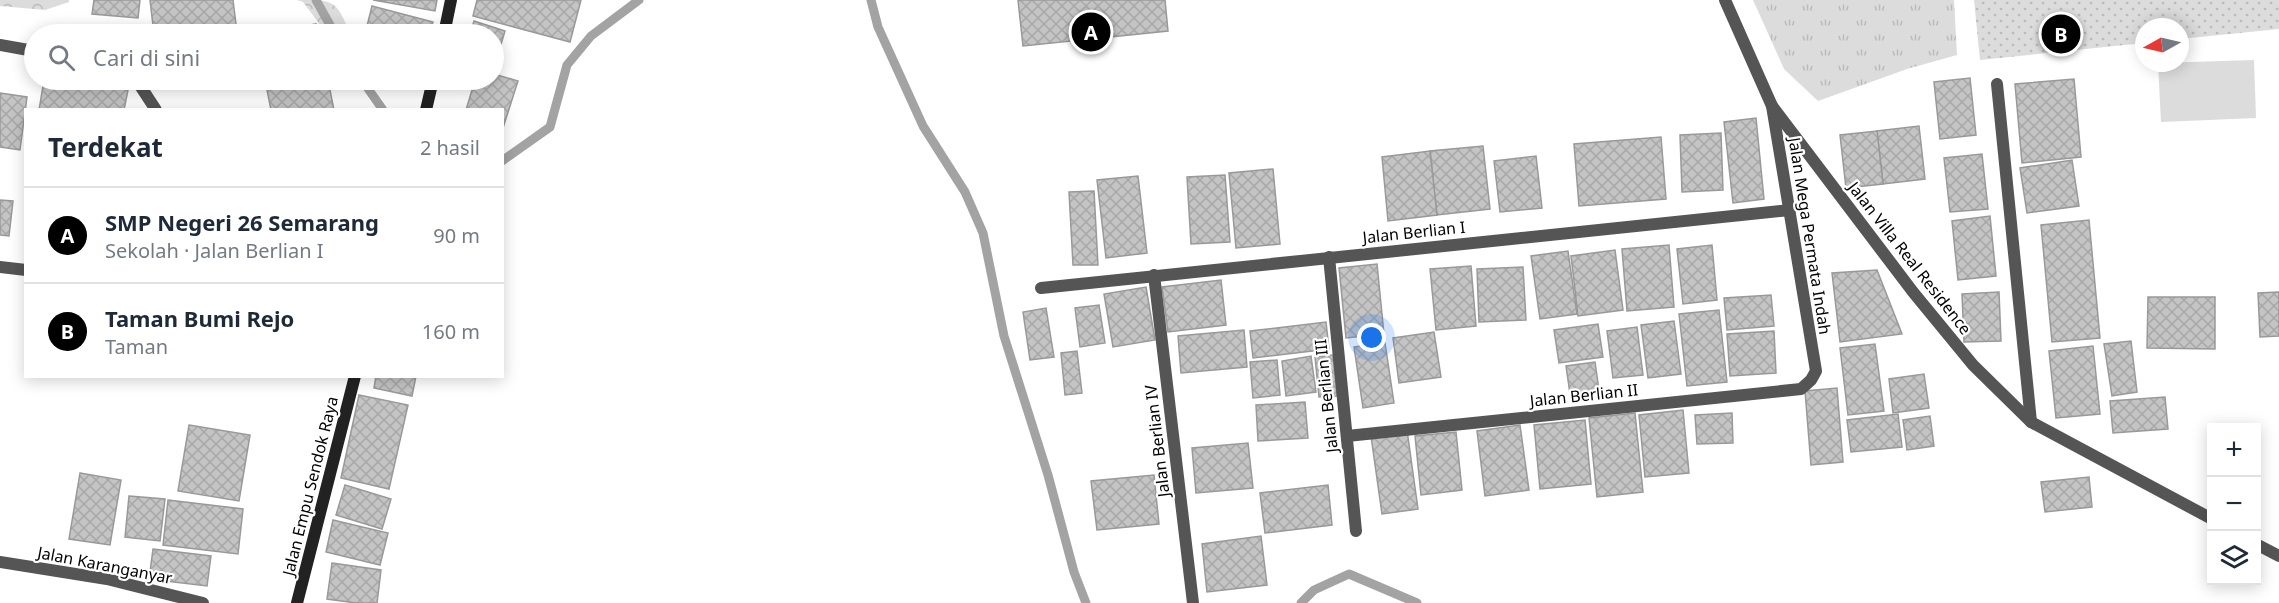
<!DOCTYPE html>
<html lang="id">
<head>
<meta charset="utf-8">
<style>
  body { margin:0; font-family:"Noto Sans",sans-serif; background:#f6f6f7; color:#1f2937 }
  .controls { position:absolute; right:18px; bottom:18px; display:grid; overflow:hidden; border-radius:0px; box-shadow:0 3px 15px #0003 }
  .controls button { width:54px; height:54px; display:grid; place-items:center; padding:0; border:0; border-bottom:2px solid #e0e1e3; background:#fff; color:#1f2937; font:30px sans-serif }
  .compass { position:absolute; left:2135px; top:18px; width:54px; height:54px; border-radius:50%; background:#fff; box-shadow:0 3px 15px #0003; rotate:262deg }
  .you { position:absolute; left:1372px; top:338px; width:21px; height:21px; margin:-15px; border:4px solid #fff; border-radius:50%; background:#1a73e8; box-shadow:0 0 0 9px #1a73e833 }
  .badge { display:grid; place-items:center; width:39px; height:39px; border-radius:50%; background:#000; color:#fff; font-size:20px; font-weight:700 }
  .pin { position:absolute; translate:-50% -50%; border:3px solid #fff; box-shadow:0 2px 6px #0006 }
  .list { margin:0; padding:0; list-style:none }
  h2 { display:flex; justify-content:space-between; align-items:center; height:78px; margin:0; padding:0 24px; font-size:26px }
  h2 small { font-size:20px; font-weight:400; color:#747a83 }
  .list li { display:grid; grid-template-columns:39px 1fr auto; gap:18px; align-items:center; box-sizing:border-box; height:96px; padding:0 24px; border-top:2px solid #e0e1e3 }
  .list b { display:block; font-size:22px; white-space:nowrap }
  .list p { margin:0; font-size:20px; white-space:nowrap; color:#747a83 }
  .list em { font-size:20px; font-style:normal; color:#747a83 }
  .icon { flex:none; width:33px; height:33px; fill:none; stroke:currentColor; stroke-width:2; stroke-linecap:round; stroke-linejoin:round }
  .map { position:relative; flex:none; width:2279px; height:603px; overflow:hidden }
  .search { position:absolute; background:#fff; box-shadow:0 3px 15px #0003; left:24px; top:24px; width:480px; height:66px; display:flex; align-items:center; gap:15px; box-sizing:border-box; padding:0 21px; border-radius:33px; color:#747a83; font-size:22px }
  .panel { position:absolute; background:#fff; box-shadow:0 3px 15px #0003; left:24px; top:108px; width:480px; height:270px; border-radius:0px }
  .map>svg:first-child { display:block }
</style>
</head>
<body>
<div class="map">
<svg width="2279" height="603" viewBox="0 0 2279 603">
  <defs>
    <pattern id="grass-tufts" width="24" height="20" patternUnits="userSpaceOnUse" patternTransform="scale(1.5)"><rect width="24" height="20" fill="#dcdcdc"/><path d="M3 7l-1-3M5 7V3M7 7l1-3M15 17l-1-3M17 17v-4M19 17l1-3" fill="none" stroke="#bbb"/></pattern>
    <pattern id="forest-crowns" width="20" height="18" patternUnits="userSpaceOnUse" patternTransform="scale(1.5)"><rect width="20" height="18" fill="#dcdcdc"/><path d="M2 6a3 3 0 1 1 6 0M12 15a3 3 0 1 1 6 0" fill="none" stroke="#bbb"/></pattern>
    <pattern id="park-dots" width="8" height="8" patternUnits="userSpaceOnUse" patternTransform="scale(1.5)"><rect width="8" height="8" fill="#dcdcdc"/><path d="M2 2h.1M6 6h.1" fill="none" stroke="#bbb" stroke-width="1.8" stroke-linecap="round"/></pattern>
    <pattern id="building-cross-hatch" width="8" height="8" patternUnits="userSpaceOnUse" patternTransform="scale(1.5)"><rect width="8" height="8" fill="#c4c4c4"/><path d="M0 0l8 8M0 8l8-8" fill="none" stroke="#a7a7a7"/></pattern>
  </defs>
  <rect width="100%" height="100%" fill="#fff"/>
  <polygon fill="url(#grass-tufts)" points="1753,0 1954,0 1957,55 1907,69 1818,101 1784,69"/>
  <g fill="url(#forest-crowns)">
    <polygon points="0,0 69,0 69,2 45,10 0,6"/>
    <path d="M297,0C336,0 335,0 351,34H327L303,2Z"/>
  </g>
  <polygon fill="url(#park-dots)" points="1974,0 2279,0 2279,29 2180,39 2180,27 2144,27 2144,43 1980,60"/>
  <polygon fill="#dcdcdc" points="2254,60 2256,118 2161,122 2158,63"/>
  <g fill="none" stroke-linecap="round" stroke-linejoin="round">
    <g stroke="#a3a3a3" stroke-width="9">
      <polyline points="316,0 335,34"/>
      <polyline points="871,0 878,27 923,126 965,192 983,233 1004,336 1048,475 1074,572 1086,603"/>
      <polyline points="362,80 383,110"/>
      <polyline points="502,161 550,127 567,65 591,36 639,0"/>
      <polyline points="1301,603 1314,590 1349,574 1417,603"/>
    </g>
  </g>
  <g fill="url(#building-cross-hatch)" stroke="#999" stroke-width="1.5">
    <polygon points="94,0 140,0 138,18 92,14"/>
    <polygon points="150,0 233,0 237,32 213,34 154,34"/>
    <polygon points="373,0 437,0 435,11"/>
    <polygon points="477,0 581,0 570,42 473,16"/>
    <polygon points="1018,0 1165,0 1168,31 1023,46"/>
    <polygon points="372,6 433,22 429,34 365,34"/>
    <polygon points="474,21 505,31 494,68 494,34 470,34"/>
    <polygon points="316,24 318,34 264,34"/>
    <polygon points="494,74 518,81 502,131 502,110 466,110 475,80 494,80"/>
    <polygon points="1970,78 1976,135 1940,139 1934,82"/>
    <polygon points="2074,79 2081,157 2022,163 2015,84"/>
    <polygon points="44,80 73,80 128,90 124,110 39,110"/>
    <polygon points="265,80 328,80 334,110 271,110"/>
    <polygon points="0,93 27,97 20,150 0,147"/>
    <polygon points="1756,118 1764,199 1733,203 1724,122"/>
    <polygon points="1919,126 1925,179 1883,184 1877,131"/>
    <polygon points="1877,131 1883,184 1846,188 1840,135"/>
    <polygon points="1721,133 1723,190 1682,192 1680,135"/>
    <polygon points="1661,137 1666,199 1579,206 1574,144"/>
    <polygon points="1483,146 1490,209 1437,215 1430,151"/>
    <polygon points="1430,151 1437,215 1388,221 1382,157"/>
    <polygon points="1982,154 1988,209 1950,212 1944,158"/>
    <polygon points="1536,156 1542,208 1500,212 1494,161"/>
    <polygon points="2072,160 2079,206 2027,213 2020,168"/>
    <polygon points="1273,169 1280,244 1236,248 1229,173"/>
    <polygon points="1225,175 1230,242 1191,244 1187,177"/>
    <polygon points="1138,176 1147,253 1106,258 1097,180"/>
    <polygon points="1094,191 1098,265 1073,265 1069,192"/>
    <polygon points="0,200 13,201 9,236 0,235"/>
    <polygon points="1990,216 1996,276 1958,280 1952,221"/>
    <polygon points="2089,220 2100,338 2052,342 2041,225"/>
    <polygon points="1669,245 1674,307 1627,311 1622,249"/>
    <polygon points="1712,245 1717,300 1683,304 1677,249"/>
    <polygon points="1615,250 1623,310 1578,316 1571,256"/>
    <polygon points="1568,251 1577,314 1540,319 1531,256"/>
    <polygon points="1377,264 1384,334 1346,338 1339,268"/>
    <polygon points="1471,266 1476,326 1436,330 1430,269"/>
    <polygon points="1523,267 1526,320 1479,322 1477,269"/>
    <polygon points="1877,270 1902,334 1840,342 1832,273"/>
    <polygon points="1221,280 1226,325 1168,332 1162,287"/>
    <polygon points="1146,287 1155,340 1113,347 1104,294"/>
    <polygon points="1999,292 2001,341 1964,342 1962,294"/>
    <polygon points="2279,292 2279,336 2260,337 2258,293"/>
    <polygon points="1771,295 1774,326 1727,330 1724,298"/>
    <polygon points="2148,297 2215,297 2215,349 2147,348"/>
    <polygon points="1099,305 1105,343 1080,347 1075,308"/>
    <polygon points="1046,308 1054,357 1030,360 1023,312"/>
    <polygon points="1719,310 1727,382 1687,386 1679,314"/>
    <polygon points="1674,321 1681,374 1648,378 1641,325"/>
    <polygon points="1326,322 1329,349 1253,358 1250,331"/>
    <polygon points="1598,324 1603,357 1559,363 1554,330"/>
    <polygon points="1637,327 1643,375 1613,378 1607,331"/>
    <polygon points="1244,330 1247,367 1181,373 1178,336"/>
    <polygon points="1774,331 1776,373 1730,376 1727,334"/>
    <polygon points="1434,332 1441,377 1399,383 1393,338"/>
    <polygon points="2131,341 2137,392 2112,396 2104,344"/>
    <polygon points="1385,343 1394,403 1363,408 1354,347"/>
    <polygon points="1875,344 1884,411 1848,415 1840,348"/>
    <polygon points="2093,346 2100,414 2056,418 2049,351"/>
    <polygon points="1077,351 1082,393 1065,395 1061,353"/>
    <polygon points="1333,355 1337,396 1319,397 1315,357"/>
    <polygon points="1311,356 1316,392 1286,396 1282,361"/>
    <polygon points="1277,360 1280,395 1253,398 1250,362"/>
    <polygon points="1595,362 1599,390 1570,394 1566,366"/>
    <polygon points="1924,374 1929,408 1893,413 1889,379"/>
    <polygon points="376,376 416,376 412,396 374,388"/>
    <polygon points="1837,388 1843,462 1811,465 1805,391"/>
    <polygon points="359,395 408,405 389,489 341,478"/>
    <polygon points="2165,397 2168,429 2113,433 2110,401"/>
    <polygon points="1305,402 1308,438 1258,441 1256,405"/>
    <polygon points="1683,410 1689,473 1645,477 1639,415"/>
    <polygon points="1635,413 1643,492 1597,497 1589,418"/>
    <polygon points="1732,413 1733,443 1697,444 1695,415"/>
    <polygon points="1898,414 1902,447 1851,452 1847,420"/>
    <polygon points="1930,416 1934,446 1907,450 1903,420"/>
    <polygon points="1585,420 1591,484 1540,489 1534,425"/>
    <polygon points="189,425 250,435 239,501 178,491"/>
    <polygon points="1520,425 1529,490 1485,496 1477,431"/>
    <polygon points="1407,430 1418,509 1382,514 1371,436"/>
    <polygon points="1456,432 1462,490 1421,495 1415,436"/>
    <polygon points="1248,443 1253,488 1196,493 1192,448"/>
    <polygon points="80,473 121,480 110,545 69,539"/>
    <polygon points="1154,475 1159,524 1097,530 1091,481"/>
    <polygon points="2089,477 2092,507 2045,512 2041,482"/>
    <polygon points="345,485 391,499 382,529 336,515"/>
    <polygon points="1328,485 1332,525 1265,533 1260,493"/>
    <polygon points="129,496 165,499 160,541 125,537"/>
    <polygon points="168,500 243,509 238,554 163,545"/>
    <polygon points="333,520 388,533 380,565 326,552"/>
    <polygon points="1261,536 1267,585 1207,592 1202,544"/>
    <polygon points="153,549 211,556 207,586 149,579"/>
    <polygon points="332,563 381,570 377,603 356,603 327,599"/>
  </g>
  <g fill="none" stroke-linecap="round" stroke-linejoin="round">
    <g stroke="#555" stroke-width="12">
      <polyline points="1725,0 1772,106 1913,292 1973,365 2031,422 2212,519"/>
      <polyline points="0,45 34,51"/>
      <polyline points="133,80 139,84 156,110"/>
      <polyline points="1997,84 2031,422"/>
      <polyline points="1329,257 1356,531"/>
      <polyline points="0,267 26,270"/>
      <polyline points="1154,275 1193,603"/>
      <polyline points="1041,288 1790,210"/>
      <polyline points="1347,436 1801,389 1811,380 1816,371 1772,106"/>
      <polyline points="2256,544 2279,556"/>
      <polyline points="0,562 107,579 203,603"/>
    </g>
    <g stroke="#222" stroke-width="12">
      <polyline points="444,34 451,0"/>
      <polyline points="426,110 433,80"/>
      <polyline points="297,603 355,376"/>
    </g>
  </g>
  <g text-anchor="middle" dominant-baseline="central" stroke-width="4.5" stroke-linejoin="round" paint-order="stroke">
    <g font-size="16" fill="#000" stroke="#fff">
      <text transform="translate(1414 232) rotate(-6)">Jalan Berlian I</text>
      <text transform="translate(1810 236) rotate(81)">Jalan Mega Permata Indah</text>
      <text transform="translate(1910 258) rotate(52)">Jalan Villa Real Residence</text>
      <text transform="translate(1584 395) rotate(-6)">Jalan Berlian II</text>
      <text transform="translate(1326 396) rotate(-96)">Jalan Berlian III</text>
      <text transform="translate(1157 441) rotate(-97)">Jalan Berlian IV</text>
      <text transform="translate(310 486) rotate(-76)">Jalan Empu Sendok Raya</text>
      <text transform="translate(105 565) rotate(11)">Jalan Karanganyar</text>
    </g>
  </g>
</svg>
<div class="controls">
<button>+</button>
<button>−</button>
<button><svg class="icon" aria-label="layers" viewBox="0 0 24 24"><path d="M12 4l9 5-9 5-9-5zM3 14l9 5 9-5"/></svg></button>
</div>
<svg class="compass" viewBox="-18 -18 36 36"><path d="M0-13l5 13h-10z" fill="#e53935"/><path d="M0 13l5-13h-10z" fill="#747a83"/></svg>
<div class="you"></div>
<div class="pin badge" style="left:1091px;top:32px">A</div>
<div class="pin badge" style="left:2061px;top:34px">B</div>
<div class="search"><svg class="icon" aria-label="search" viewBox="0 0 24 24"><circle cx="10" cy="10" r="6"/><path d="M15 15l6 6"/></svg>Cari di sini</div>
<section class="panel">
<h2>Terdekat<small>2 hasil</small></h2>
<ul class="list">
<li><span class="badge">A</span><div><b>SMP Negeri 26 Semarang</b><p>Sekolah · Jalan Berlian I</p></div><em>90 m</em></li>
<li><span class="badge">B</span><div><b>Taman Bumi Rejo</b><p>Taman</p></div><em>160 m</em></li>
</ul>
</section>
</div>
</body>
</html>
